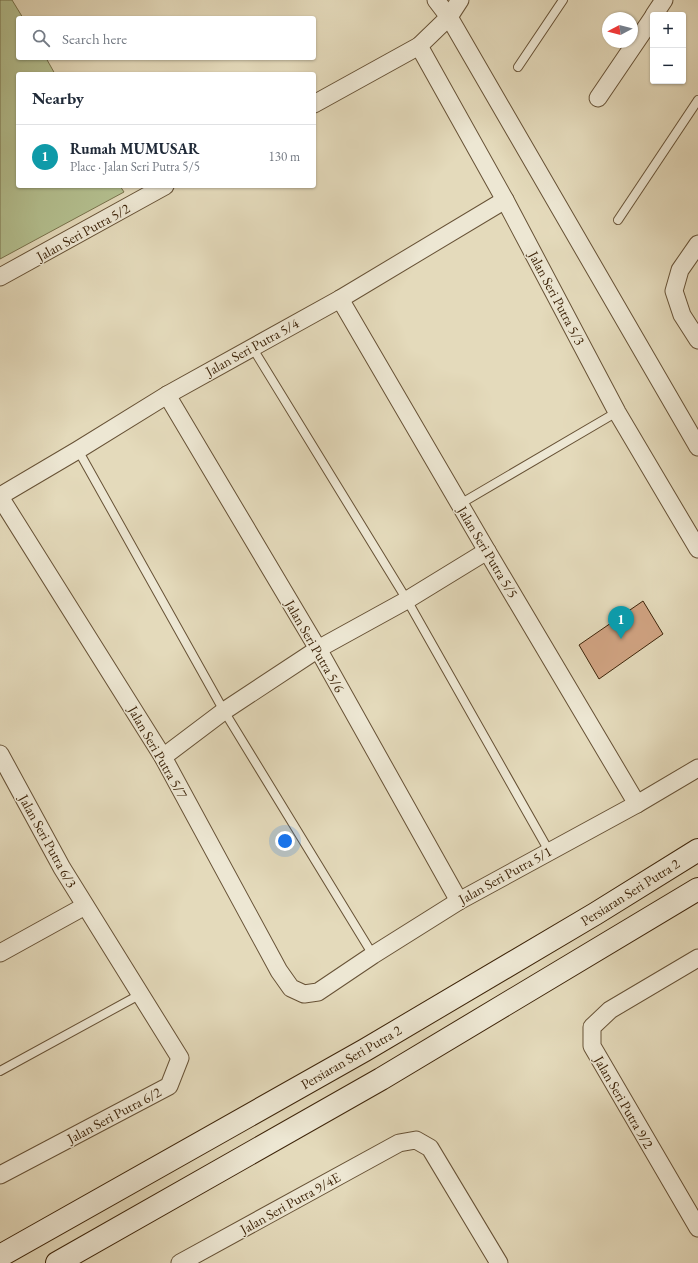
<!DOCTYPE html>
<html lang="en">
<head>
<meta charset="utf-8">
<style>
  body { margin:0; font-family:"EB Garamond",serif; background:#f6f6f7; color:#1f2937 }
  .controls { position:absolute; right:12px; top:12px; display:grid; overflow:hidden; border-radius:4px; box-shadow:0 1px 3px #0004 }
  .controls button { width:36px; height:36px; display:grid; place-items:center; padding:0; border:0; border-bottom:1px solid #e0e1e3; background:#fff; color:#1f2937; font:20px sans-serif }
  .compass { position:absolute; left:602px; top:12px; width:36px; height:36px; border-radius:50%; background:#fff; box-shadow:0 1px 3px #0004; rotate:263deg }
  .you { position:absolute; left:285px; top:841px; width:14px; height:14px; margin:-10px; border:3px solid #fff; border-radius:50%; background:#1a73e8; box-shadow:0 0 0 6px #1a73e833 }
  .badge { display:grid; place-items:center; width:26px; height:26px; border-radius:50%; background:#ea580c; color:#fff; font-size:13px; font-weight:700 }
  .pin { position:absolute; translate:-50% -33px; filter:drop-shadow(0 1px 2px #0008) }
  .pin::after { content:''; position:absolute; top:21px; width:14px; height:12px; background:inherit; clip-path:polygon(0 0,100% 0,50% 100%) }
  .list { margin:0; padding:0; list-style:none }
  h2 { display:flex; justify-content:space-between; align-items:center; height:52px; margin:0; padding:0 16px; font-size:17px }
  h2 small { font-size:13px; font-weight:400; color:#747a83 }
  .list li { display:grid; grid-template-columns:26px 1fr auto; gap:12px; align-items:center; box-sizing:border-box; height:64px; padding:0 16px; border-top:1px solid #e0e1e3 }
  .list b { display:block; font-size:15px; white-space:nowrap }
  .list p { margin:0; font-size:13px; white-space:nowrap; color:#747a83 }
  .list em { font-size:13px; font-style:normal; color:#747a83 }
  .icon { flex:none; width:22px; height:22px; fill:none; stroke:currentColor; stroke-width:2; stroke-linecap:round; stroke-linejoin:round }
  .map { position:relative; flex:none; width:698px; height:1263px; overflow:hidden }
  .search { position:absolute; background:#fff; box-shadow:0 1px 3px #0004; left:16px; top:16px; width:300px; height:44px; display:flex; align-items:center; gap:10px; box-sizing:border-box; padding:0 14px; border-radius:4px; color:#747a83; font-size:15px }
  .panel { position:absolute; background:#fff; box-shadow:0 1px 3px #0004; left:16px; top:72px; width:300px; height:116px; border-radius:4px }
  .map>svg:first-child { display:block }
</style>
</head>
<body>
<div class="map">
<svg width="698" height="1263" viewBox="0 0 698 1263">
  <rect width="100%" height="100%" fill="#e4dabb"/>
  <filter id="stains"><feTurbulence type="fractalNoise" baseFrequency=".005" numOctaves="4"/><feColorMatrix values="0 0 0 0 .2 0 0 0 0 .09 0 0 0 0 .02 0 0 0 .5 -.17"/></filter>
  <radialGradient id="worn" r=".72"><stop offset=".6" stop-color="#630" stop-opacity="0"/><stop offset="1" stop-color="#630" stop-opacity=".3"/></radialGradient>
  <polygon fill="#b4c090" stroke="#78724c" points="0,0 12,0 23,18 18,18 18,58 46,58 55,74 18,74 18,186 120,186 124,192 0,259"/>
  <polygon fill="#d1a483" stroke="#3d2409" points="643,601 663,634 599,679 579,645"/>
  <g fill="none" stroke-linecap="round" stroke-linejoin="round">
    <defs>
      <g id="lane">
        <polyline points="518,67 563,0"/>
        <polyline points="618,220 698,100"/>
        <polyline points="252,347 407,600 549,851"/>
        <polyline points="78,450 224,711 373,955"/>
        <polyline points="460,504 617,412"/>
        <polyline points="0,1071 141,994"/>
      </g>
      <g id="street">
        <polyline points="436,0 449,17 698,447"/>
        <polyline points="654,15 664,0"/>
        <polyline points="419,46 505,200 617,412 698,549"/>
        <polyline points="598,98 653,17"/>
        <polyline points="314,104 419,46 449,17 460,0"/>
        <polyline points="698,244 680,270 674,291 682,315 698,340"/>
        <polyline points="0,277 165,186"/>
        <polyline points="340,299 487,551 637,804"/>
        <polyline points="167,395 318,649 459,901"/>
        <polyline points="0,496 78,450 167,395 340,299 505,200"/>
        <polyline points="0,497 163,757 279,971 291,988 304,994 318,992 373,955 459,901 637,804 698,768"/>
        <polyline points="0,754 62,868 180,1058 169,1086 0,1175"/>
        <polyline points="163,757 224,711 318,649 407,600 487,551"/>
        <polyline points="0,953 85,906"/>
        <polyline points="698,958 610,1010 592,1027 592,1046 698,1228"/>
        <polyline points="180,1263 399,1143 416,1140 430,1148 499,1263"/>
      </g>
      <g id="secondary">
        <polyline points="0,1256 365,1050 595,914 698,850"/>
        <polyline points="57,1263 381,1079 698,889"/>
      </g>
    </defs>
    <use href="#lane" stroke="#675236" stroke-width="10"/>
    <use href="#street" stroke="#675236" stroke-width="19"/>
    <use href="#secondary" stroke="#3d2409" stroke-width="24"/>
    <use href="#lane" stroke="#ede7d3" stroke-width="8"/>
    <use href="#street" stroke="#ede7d3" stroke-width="17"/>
    <use href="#secondary" stroke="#ede7d3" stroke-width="22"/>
  </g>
  <g text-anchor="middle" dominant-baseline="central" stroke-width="3" stroke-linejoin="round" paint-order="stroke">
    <g font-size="14" fill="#3d2409" stroke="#ede7d3">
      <text transform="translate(83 232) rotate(-29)">Jalan Seri Putra 5/2</text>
      <text transform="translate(557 298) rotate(62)">Jalan Seri Putra 5/3</text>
      <text transform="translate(252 347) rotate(-29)">Jalan Seri Putra 5/4</text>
      <text transform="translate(488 552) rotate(59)">Jalan Seri Putra 5/5</text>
      <text transform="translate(315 646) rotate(60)">Jalan Seri Putra 5/6</text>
      <text transform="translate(158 752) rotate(60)">Jalan Seri Putra 5/7</text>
      <text transform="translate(48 841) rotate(61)">Jalan Seri Putra 6/3</text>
      <text transform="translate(505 875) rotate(-29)">Jalan Seri Putra 5/1</text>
      <text transform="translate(630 892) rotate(-32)">Persiaran Seri Putra 2</text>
      <text transform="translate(351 1057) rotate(-30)">Persiaran Seri Putra 2</text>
      <text transform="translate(624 1102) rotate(60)">Jalan Seri Putra 9/2</text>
      <text transform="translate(114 1115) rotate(-28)">Jalan Seri Putra 6/2</text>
      <text transform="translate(290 1203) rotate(-29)">Jalan Seri Putra 9/4E</text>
    </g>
  </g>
  <rect width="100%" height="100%" filter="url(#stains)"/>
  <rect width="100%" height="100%" fill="url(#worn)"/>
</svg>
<div class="controls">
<button>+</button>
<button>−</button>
</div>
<svg class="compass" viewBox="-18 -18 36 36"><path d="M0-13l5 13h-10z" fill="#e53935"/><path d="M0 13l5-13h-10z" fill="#747a83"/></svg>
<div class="you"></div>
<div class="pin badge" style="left:621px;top:639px;background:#0f9aa8">1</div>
<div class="search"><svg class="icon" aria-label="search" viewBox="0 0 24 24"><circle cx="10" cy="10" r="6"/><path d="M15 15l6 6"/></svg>Search here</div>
<section class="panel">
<h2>Nearby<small></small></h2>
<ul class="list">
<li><span class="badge" style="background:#0f9aa8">1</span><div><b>Rumah MUMUSAR</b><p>Place · Jalan Seri Putra 5/5</p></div><em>130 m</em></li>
</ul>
</section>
</div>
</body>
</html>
